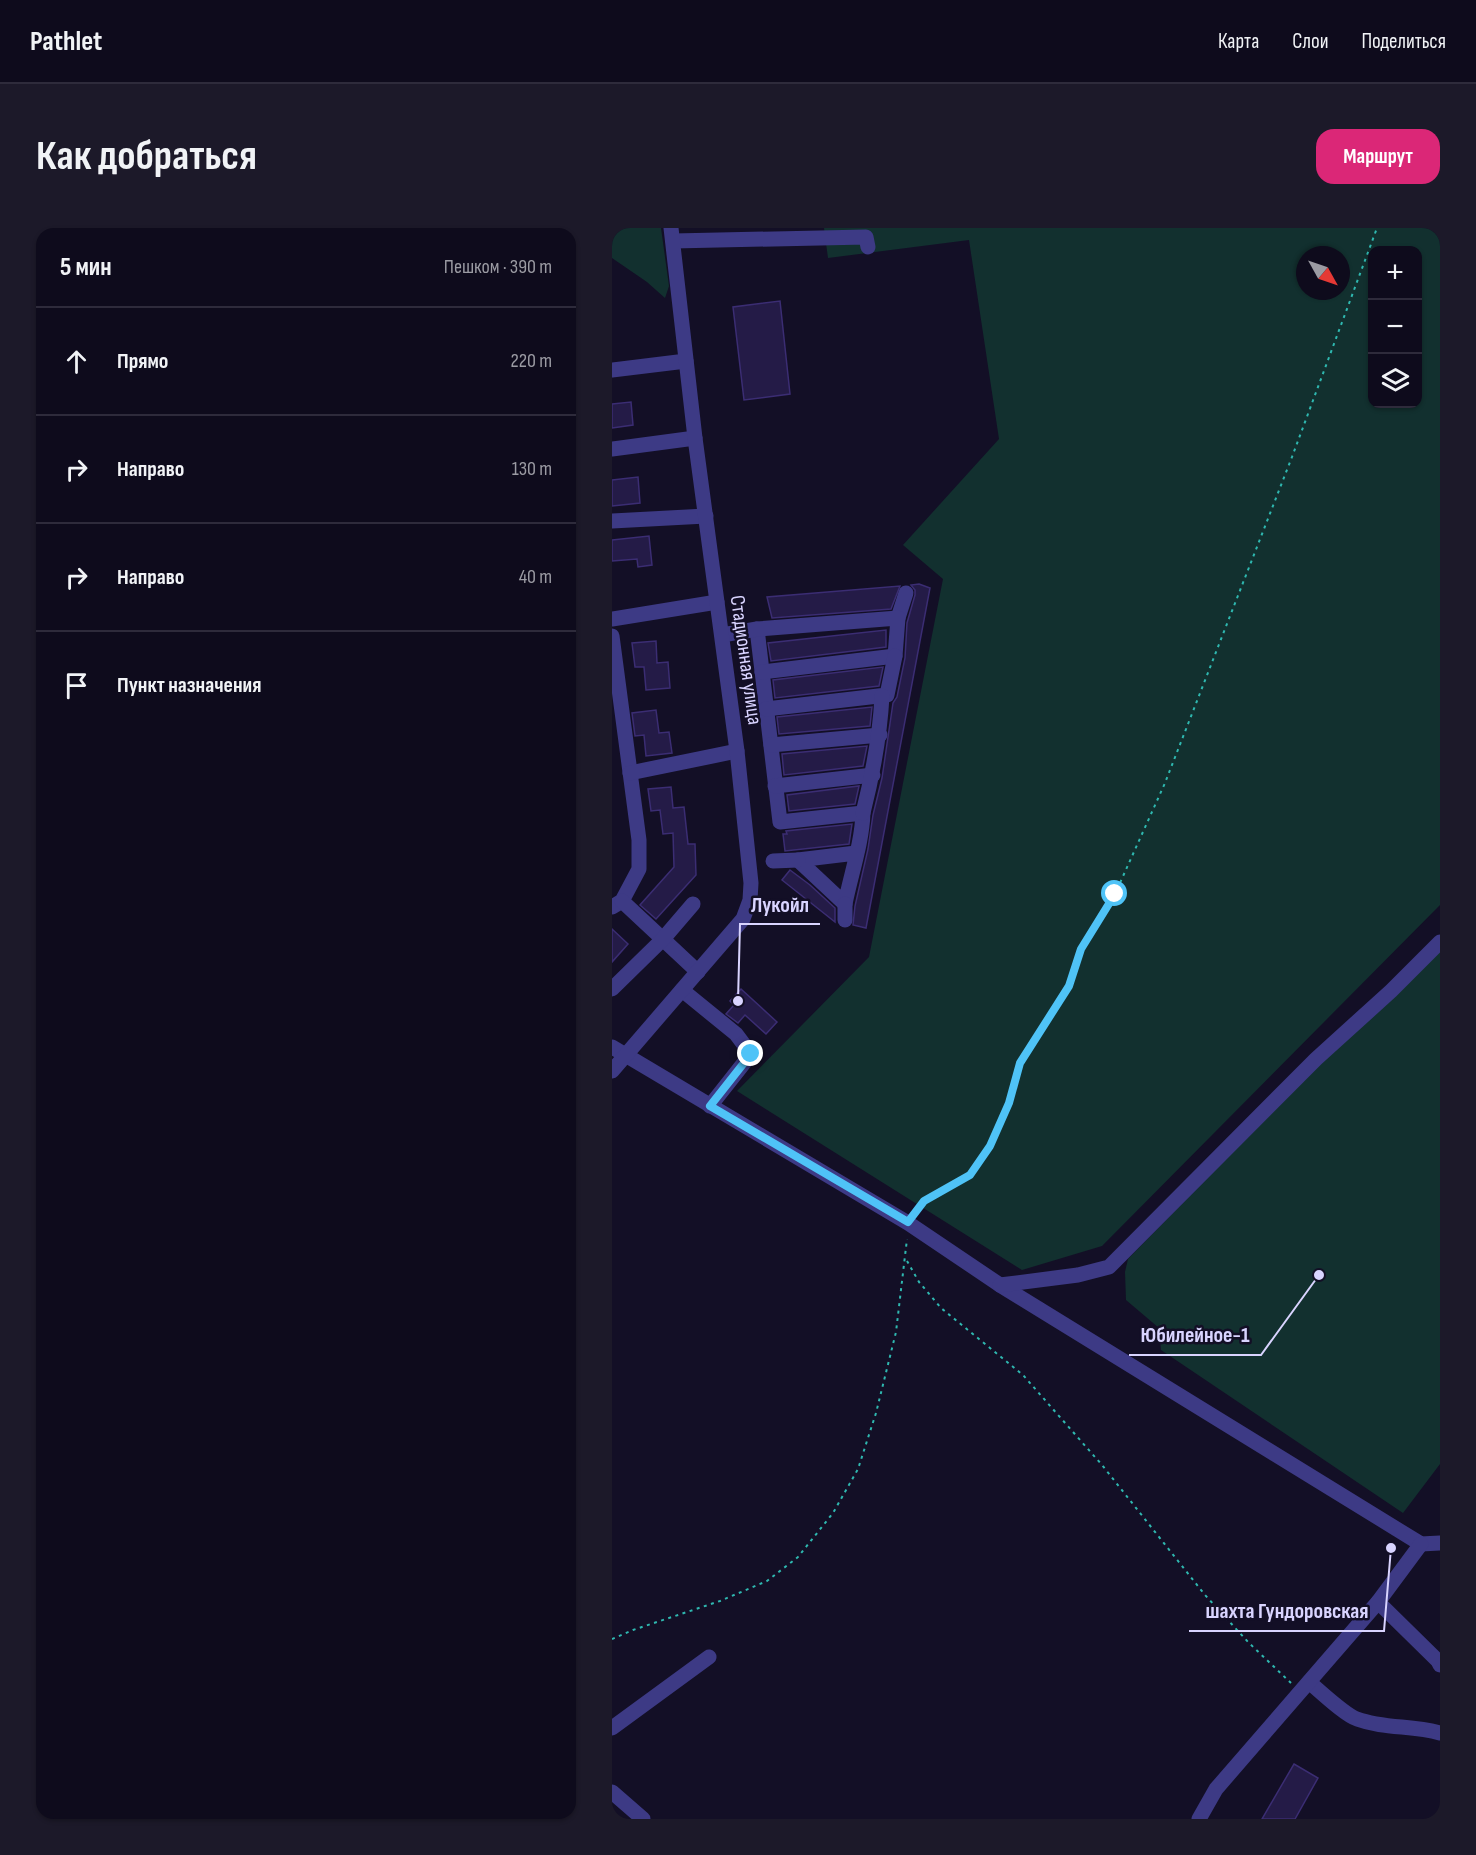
<!DOCTYPE html>
<html lang="ru">
<head>
<meta charset="utf-8">
<style>
  body { margin:0; font-family:"Sofia Sans Condensed",sans-serif; background:#1c1929; color:#f1f3f6 }
  .controls { position:absolute; right:18px; top:18px; display:grid; overflow:hidden; border-radius:12px; box-shadow:0 2px 4px #0004 }
  .controls button { width:54px; height:54px; display:grid; place-items:center; padding:0; border:0; border-bottom:2px solid #2e2b3b; background:#0e0b1c; color:#f1f3f6; font:30px sans-serif }
  .compass { position:absolute; left:684px; top:18px; width:54px; height:54px; border-radius:50%; background:#0e0b1c; box-shadow:0 2px 4px #0004; rotate:130deg }
  .stop { position:absolute; width:18px; height:18px; margin:-14px; border:4px solid #4fc3f7; border-radius:50%; background:#fff }
  .stop.end { background:#4fc3f7; border-color:#fff; box-shadow:0 2px 6px #0008 }
  .list { margin:0; padding:0; list-style:none }
  h2 { display:flex; justify-content:space-between; align-items:center; height:78px; margin:0; padding:0 24px; font-size:26px }
  h2 small { font-size:20px; font-weight:400; color:#9b9ba3 }
  .list li { display:grid; grid-template-columns:39px 1fr auto; gap:18px; align-items:center; box-sizing:border-box; height:108px; padding:0 24px; border-top:2px solid #2e2b3b }
  .list b { display:block; font-size:22px; white-space:nowrap }
  .list em { font-size:20px; font-style:normal; color:#9b9ba3 }
  .icon { flex:none; width:33px; height:33px; fill:none; stroke:currentColor; stroke-width:2; stroke-linecap:round; stroke-linejoin:round }
  .map { position:relative; flex:none; width:828px; height:1591px; overflow:hidden; border-radius:18px }
  header { display:flex; align-items:center; gap:36px; box-sizing:border-box; height:84px; padding:0 30px; background:#0e0b1c; border-bottom:2px solid #2e2b3b }
  header strong { font-size:28px }
  nav { display:flex; gap:33px; margin-inline-start:auto; font-size:21px }
  .intro { display:flex; align-items:center; justify-content:space-between; box-sizing:border-box; height:144px; padding:0 36px }
  h1 { margin:0; font-size:42px }
  .button { padding:15px 27px; border-radius:18px; background:#db2777; color:#fff; font-size:21px; font-weight:700 }
  main { display:flex; gap:36px; padding:0 36px }
  aside { flex:1; background:#0e0b1c; border-radius:18px; box-shadow:0 2px 4px #0004 }
  .map>svg:first-child { display:block }
</style>
</head>
<body>
<header>
<strong>Pathlet</strong>
<nav><a>Карта</a><a>Слои</a><a>Поделиться</a></nav>
</header>
<div class="intro"><h1>Как добраться</h1><a class="button">Маршрут</a></div>
<main>
<aside>
<h2>5 мин<small>Пешком · 390 m</small></h2>
<ul class="list">
<li><svg class="icon" aria-label="ahead" viewBox="0 0 24 24"><path d="M12 20V5M6 11l6-6 6 6"/></svg><div><b>Прямо</b></div><em>220 m</em></li>
<li><svg class="icon" aria-label="right" viewBox="0 0 24 24"><path d="M7 20v-9h11M14 6l5 5-5 5"/></svg><div><b>Направо</b></div><em>130 m</em></li>
<li><svg class="icon" aria-label="right" viewBox="0 0 24 24"><path d="M7 20v-9h11M14 6l5 5-5 5"/></svg><div><b>Направо</b></div><em>40 m</em></li>
<li><svg class="icon" aria-label="arrive" viewBox="0 0 24 24"><path d="M6 21V4h12l-3 4 3 4H6"/></svg><div><b>Пункт назначения</b></div></li>
</ul>
</aside>
<div class="map">
<svg width="828" height="1591" viewBox="0 0 828 1591">
  <rect width="100%" height="100%" fill="#130f26"/>
  <g fill="#12302f" fill-rule="evenodd">
    <polygon points="0,0 49,0 57,58 53,70 35,54 0,30"/>
    <path d="M212,0H828V677L490,1018L410,1042L125,863L257,729L331,351L291,317L387,211L357,12L216,30ZM760,22H806V176H760ZM693,27H729V63H693Z"/>
    <polygon points="828,723 828,1236 791,1285 549,1122 547,1100 514,1072 513,1044 516,1031 721,821"/>
  </g>
  <g fill="#241b47" stroke="#3b2d73" stroke-width="1.5">
    <polygon points="168,73 178,166 132,172 121,79"/>
    <polygon points="19,174 21,197 0,200 0,176"/>
    <polygon points="26,249 28,275 0,278 0,252"/>
    <polygon points="37,308 40,337 26,339 25,331 0,333 0,312"/>
    <polygon points="307,356 318,360 254,700 241,697 243,678 256,621 261,587 270,550 281,475 285,469 293,430 295,395 303,367 303,362 299,357"/>
    <polygon points="288,358 279,381 160,390 155,369"/>
    <polygon points="274,402 274,419 159,433 156,415"/>
    <polygon points="44,413 45,435 56,434 58,460 34,462 32,439 23,439 20,415"/>
    <polygon points="271,439 267,458 163,470 161,452"/>
    <polygon points="260,479 258,498 167,506 165,489"/>
    <polygon points="44,482 47,505 57,504 60,525 34,528 32,507 23,508 20,485"/>
    <polygon points="255,518 251,538 172,547 170,526"/>
    <polygon points="247,558 243,576 177,583 175,567"/>
    <polygon points="59,559 61,580 72,579 76,616 83,616 84,647 44,691 28,677 62,639 61,605 51,606 48,582 39,583 36,561"/>
    <polygon points="240,596 237,616 173,623 171,606 175,606 174,603"/>
    <polygon points="178,642 198,657 223,680 223,694 170,652"/>
    <polygon points="0,701 16,716 0,734"/>
    <polygon points="129,761 165,794 154,806 133,787 126,795 114,786 122,777 118,773"/>
    <polygon points="682,1536 706,1550 683,1591 650,1591"/>
  </g>
  <g fill="none" stroke-linecap="round" stroke-linejoin="round">
    <g stroke="#2fb8b0" stroke-width="2" stroke-dasharray="3 4.5" stroke-linecap="butt">
      <polyline points="304,984 312,973 358,947 378,918 397,875 408,835 457,758 469,721 503,666 553,555 680,229 765,0"/>
      <polyline points="295,1033 307,1054 329,1080 411,1147 490,1237 593,1367 637,1415 679,1455"/>
      <polyline points="0,1411 21,1402 108,1373 155,1353 186,1329 221,1285 246,1241 264,1185 284,1104 295,1011"/>
    </g>
    <g stroke="#3d3a85" stroke-width="15">
      <polyline points="61,13 254,9 256,19"/>
      <polyline points="0,142 74,133"/>
      <polyline points="0,221 83,210"/>
      <polyline points="0,293 94,288"/>
      <polyline points="286,390 294,365"/>
      <polyline points="0,391 105,374"/>
      <path d="M145,401L168,594L251,585C250,615 239,646 233,676L186,632L244,625"/>
      <polyline points="110,407 145,401 286,390 283,428 150,444"/>
      <polyline points="0,408 27,612 27,641 10,673 0,679"/>
      <polyline points="154,481 275,467 283,428"/>
      <polyline points="159,517 268,507"/>
      <polyline points="18,545 125,523"/>
      <polyline points="163,558 261,547"/>
      <path d="M251,585C261,545 268,508 270,468"/>
      <polyline points="161,633 186,632"/>
      <polyline points="10,673 86,744"/>
      <polyline points="233,692 233,676"/>
      <polyline points="0,761 51,711 81,676"/>
      <polyline points="70,762 124,806 139,826 98,878"/>
      <polyline points="0,819 296,995 388,1057 809,1316 828,1315"/>
      <polyline points="0,843 131,691 138,672 139,655 125,523 83,210 59,0"/>
      <polyline points="388,1057 466,1047 497,1039 704,831 779,763 828,714"/>
      <polyline points="766,1374 826,1433 828,1437"/>
      <path d="M697,1454C709,1464 733,1487 745,1491C772,1501 801,1497 828,1505"/>
      <polyline points="0,1500 97,1429"/>
      <polyline points="0,1564 31,1591"/>
      <polyline points="587,1591 604,1561 766,1374 809,1316"/>
    </g>
  </g>
  <g fill="none" stroke-linecap="round" stroke-linejoin="round">
    <polyline stroke="#4fc3f7" stroke-width="8" points="139,826 98,878 296,994 312,973 358,947 378,918 397,875 408,835 457,758 469,721 503,666"/>
  </g>
  <g text-anchor="middle" dominant-baseline="central" stroke-width="5" stroke-linejoin="round" paint-order="stroke">
    <g font-size="21" fill="#d9d4ff" stroke="#130f26">
      <text transform="translate(134 432) rotate(82)">Стадионная улица</text>
    </g>
  </g>
  <path fill="none" stroke="#d9d4ff" stroke-width="2" d="M126 773L128 696H208M707 1047L649 1127H517M779 1320L772 1403H577"/>
  <g fill="#d9d4ff" stroke="#130f26" stroke-width="2">
    <circle cx="126" cy="773" r="6"/>
    <circle cx="707" cy="1047" r="6"/>
    <circle cx="779" cy="1320" r="6"/>
  </g>
  <g font-size="22" text-anchor="middle" font-weight="bold" fill="#d9d4ff" stroke="#130f26" stroke-width="5" stroke-linejoin="round" paint-order="stroke">
    <text x="168" y="684">Лукойл</text>
    <text x="583" y="1114">Юбилейное-1</text>
    <text x="675" y="1390">шахта Гундоровская</text>
  </g>
</svg>
<div class="controls">
<button>+</button>
<button>−</button>
<button><svg class="icon" aria-label="layers" viewBox="0 0 24 24"><path d="M12 4l9 5-9 5-9-5zM3 14l9 5 9-5"/></svg></button>
</div>
<svg class="compass" viewBox="-18 -18 36 36"><path d="M0-13l5 13h-10z" fill="#e53935"/><path d="M0 13l5-13h-10z" fill="#9b9ba3"/></svg>
<div class="stop" style="left:503px;top:666px"></div>
<div class="stop end" style="left:139px;top:826px"></div>
</div>
</main>
</body>
</html>
